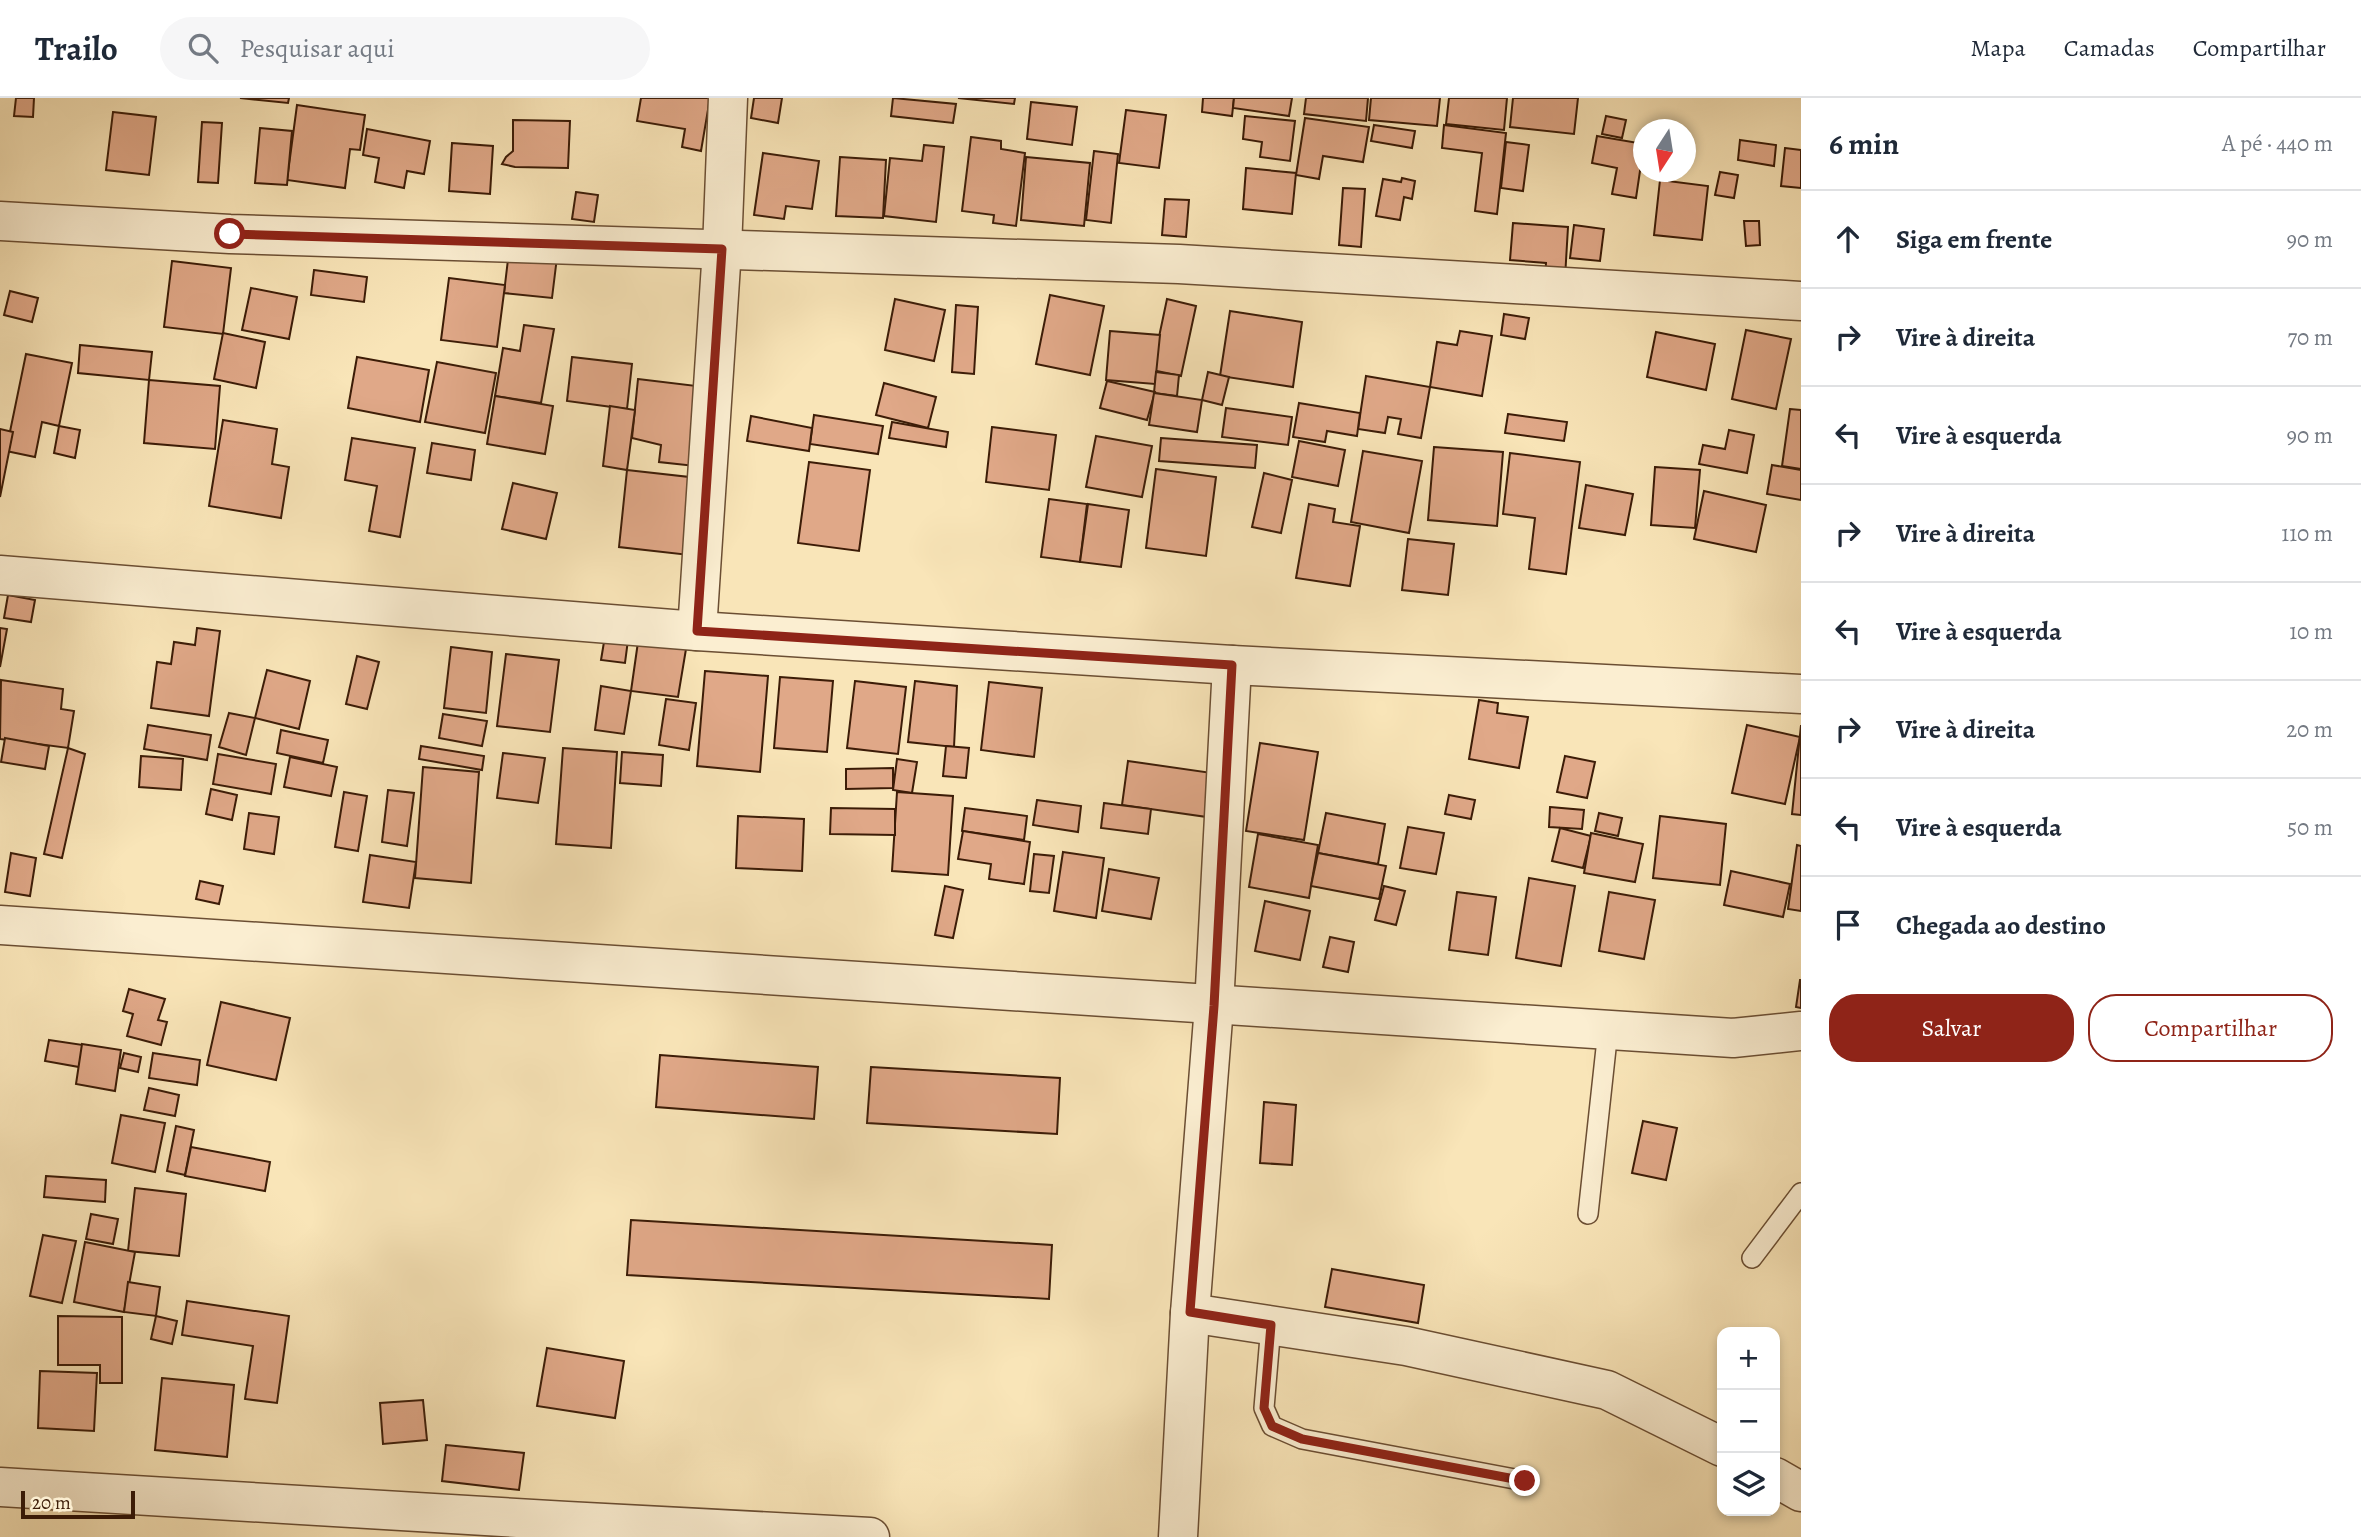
<!DOCTYPE html>
<html lang="pt">
<head>
<meta charset="utf-8">
<style>
  body { margin:0; font-family:Alegreya,serif; background:#f6f6f7; color:#1f2937 }
  .controls { position:absolute; right:21px; bottom:21px; display:grid; overflow:hidden; border-radius:14px; box-shadow:0 4px 10px #0003 }
  .controls button { width:63px; height:63px; display:grid; place-items:center; padding:0; border:0; border-bottom:2px solid #e0e1e3; background:#fff; color:#1f2937; font:35px sans-serif }
  .compass { position:absolute; left:1633px; top:21px; width:63px; height:63px; border-radius:50%; background:#fff; box-shadow:0 4px 10px #0003; rotate:192deg }
  .scale { position:absolute; left:21px; bottom:18px; width:114px; box-sizing:border-box; padding-left:7px; border:4px solid #3c1c07; border-top:0; font-size:19px; line-height:24px; white-space:nowrap; color:#3c1c07; -webkit-text-stroke:5px #fbeed1; paint-order:stroke }
  .stop { position:absolute; width:21px; height:21px; margin:-16px; border:5px solid #8f2418; border-radius:50%; background:#fff }
  .stop.end { background:#8f2418; border-color:#fff; box-shadow:0 2px 7px #0008 }
  .list { margin:0; padding:0; list-style:none }
  h2 { display:flex; justify-content:space-between; align-items:center; height:91px; margin:0; padding:0 28px; font-size:30px }
  h2 small { font-size:23px; font-weight:400; color:#747a83 }
  .list li { display:grid; grid-template-columns:46px 1fr auto; gap:21px; align-items:center; box-sizing:border-box; height:98px; padding:0 28px; border-top:2px solid #e0e1e3 }
  .list b { display:block; font-size:26px; white-space:nowrap }
  .list em { font-size:23px; font-style:normal; color:#747a83 }
  .actions { display:flex; gap:14px; padding:21px 28px }
  .actions a { flex:1; padding:16px 0; border:2px solid #8f2418; border-radius:28px; text-align:center; font-size:24px; color:#8f2418 }
  .actions .main { background:#8f2418; color:#fff }
  .icon { flex:none; width:38px; height:38px; fill:none; stroke:currentColor; stroke-width:2; stroke-linecap:round; stroke-linejoin:round }
  .map { position:relative; flex:none; width:1801px; height:1439px; overflow:hidden }
  header { display:flex; align-items:center; gap:42px; box-sizing:border-box; height:98px; padding:0 35px; background:#fff; border-bottom:2px solid #e0e1e3 }
  header strong { font-size:33px }
  nav { display:flex; gap:38px; margin-inline-start:auto; font-size:24px }
  .search { width:490px; height:63px; background:#f6f6f7; display:flex; align-items:center; gap:18px; box-sizing:border-box; padding:0 24px; border-radius:38px; color:#747a83; font-size:26px }
  main { display:flex }
  aside { flex:1; background:#fff }
  .map>svg:first-child { display:block }
</style>
</head>
<body>
<header>
<strong>Trailo</strong>
<div class="search"><svg class="icon" aria-label="search" viewBox="0 0 24 24"><circle cx="10" cy="10" r="6"/><path d="M15 15l6 6"/></svg>Pesquisar aqui</div>
<nav><a>Mapa</a><a>Camadas</a><a>Compartilhar</a></nav>
</header>
<main>
<div class="map">
<svg width="1801" height="1439" viewBox="0 0 1801 1439">
  <rect width="100%" height="100%" fill="#f9e5b8"/>
  <filter id="stains"><feTurbulence type="fractalNoise" baseFrequency=".00286" numOctaves="4"/><feColorMatrix values="0 0 0 0 .2 0 0 0 0 .09 0 0 0 0 .02 0 0 0 .5 -.17"/></filter>
  <radialGradient id="worn" r=".72"><stop offset=".6" stop-color="#630" stop-opacity="0"/><stop offset="1" stop-color="#630" stop-opacity=".3"/></radialGradient>
  <g fill="#e0a888" stroke="#3c1c07" stroke-width="2">
    <polygon points="16,0 34,0 33,19 14,18"/>
    <polygon points="240,0 289,0 288,5"/>
    <polygon points="641,0 710,0 701,53 682,49 685,31 637,23"/>
    <polygon points="754,0 782,0 778,25 751,20"/>
    <polygon points="893,0 956,6 953,25 891,18"/>
    <polygon points="958,0 1015,0 1014,6"/>
    <polygon points="1203,0 1234,0 1232,18 1202,14"/>
    <polygon points="1234,0 1292,0 1289,18 1233,10"/>
    <polygon points="1306,0 1368,0 1366,23 1304,16"/>
    <polygon points="1371,0 1440,0 1437,28 1369,22"/>
    <polygon points="1449,0 1507,0 1504,32 1446,26"/>
    <polygon points="1513,0 1578,0 1574,36 1510,29"/>
    <polygon points="1031,4 1077,9 1072,47 1027,41"/>
    <polygon points="297,7 365,17 360,52 350,51 345,90 287,82"/>
    <polygon points="1126,12 1166,17 1159,70 1119,65"/>
    <polygon points="113,14 156,19 149,77 106,72"/>
    <polygon points="1245,18 1295,23 1290,63 1260,59 1262,44 1243,41"/>
    <polygon points="1606,18 1626,22 1622,40 1602,36"/>
    <polygon points="1305,20 1369,29 1363,64 1323,58 1319,81 1296,77"/>
    <polygon points="513,22 570,23 568,70 515,69 502,66 506,59 513,53"/>
    <polygon points="202,24 222,25 218,85 198,84"/>
    <polygon points="1374,27 1415,33 1412,50 1371,43"/>
    <polygon points="1444,27 1506,35 1497,116 1475,113 1482,55 1442,50"/>
    <polygon points="260,30 292,33 287,87 255,85"/>
    <polygon points="367,31 430,43 424,76 407,73 404,90 375,84 379,60 363,57"/>
    <polygon points="1597,38 1644,46 1636,100 1612,96 1617,70 1592,65"/>
    <polygon points="971,39 1001,43 1001,51 1025,55 1016,128 993,125 994,117 962,113"/>
    <polygon points="1740,42 1776,47 1774,68 1738,62"/>
    <polygon points="1506,44 1529,47 1523,93 1501,90"/>
    <polygon points="452,45 493,48 490,96 449,93"/>
    <polygon points="924,47 944,49 936,124 884,118 890,60 922,63"/>
    <polygon points="1785,50 1801,52 1801,90 1781,88"/>
    <polygon points="1094,53 1118,56 1111,125 1086,122"/>
    <polygon points="763,55 819,63 812,111 786,108 784,121 754,117"/>
    <polygon points="840,59 886,62 883,120 836,118"/>
    <polygon points="1026,59 1090,65 1084,128 1021,122"/>
    <polygon points="1246,70 1296,75 1292,116 1243,111"/>
    <polygon points="1720,74 1738,77 1734,100 1715,97"/>
    <polygon points="1402,80 1415,83 1412,101 1404,99 1400,122 1376,118 1383,81 1401,84"/>
    <polygon points="1660,82 1708,88 1702,142 1654,137"/>
    <polygon points="1343,90 1365,91 1361,149 1339,147"/>
    <polygon points="576,94 598,97 594,124 572,121"/>
    <polygon points="1165,101 1189,102 1186,139 1162,137"/>
    <polygon points="1744,123 1759,123 1760,147 1746,148"/>
    <polygon points="1513,125 1568,129 1565,180 1545,179 1546,165 1510,162"/>
    <polygon points="1574,127 1604,131 1600,163 1570,160"/>
    <polygon points="509,153 557,159 552,200 504,195"/>
    <polygon points="172,163 231,170 223,236 164,229"/>
    <polygon points="314,172 367,179 364,204 311,197"/>
    <polygon points="449,180 505,187 497,249 441,242"/>
    <polygon points="251,190 297,199 289,241 242,232"/>
    <polygon points="10,193 38,200 32,224 4,217"/>
    <polygon points="1050,197 1104,208 1090,277 1036,266"/>
    <polygon points="895,201 945,212 934,263 885,252"/>
    <polygon points="1167,201 1196,208 1181,278 1152,272"/>
    <polygon points="956,207 978,209 974,276 952,274"/>
    <polygon points="1230,213 1302,224 1293,289 1220,278"/>
    <polygon points="1504,216 1529,220 1525,241 1501,237"/>
    <polygon points="524,227 554,231 541,305 495,298 503,250 520,253"/>
    <polygon points="1746,232 1791,241 1776,311 1732,301"/>
    <polygon points="1110,233 1160,237 1155,286 1106,282"/>
    <polygon points="1460,233 1492,238 1482,298 1430,289 1437,244 1457,247"/>
    <polygon points="1656,234 1715,246 1706,292 1647,279"/>
    <polygon points="223,235 265,244 256,290 214,281"/>
    <polygon points="80,247 152,254 149,282 78,275"/>
    <polygon points="26,256 72,265 59,328 42,324 35,359 6,353"/>
    <polygon points="357,259 429,272 420,324 348,310"/>
    <polygon points="572,259 632,266 627,311 567,303"/>
    <polygon points="437,264 496,275 485,335 425,324"/>
    <polygon points="1156,274 1179,277 1177,298 1154,295"/>
    <polygon points="1208,274 1229,279 1222,307 1202,302"/>
    <polygon points="1366,278 1430,289 1421,340 1398,336 1401,321 1388,319 1385,335 1358,331"/>
    <polygon points="638,281 705,289 695,368 659,364 661,347 632,340"/>
    <polygon points="149,282 220,288 215,351 144,345"/>
    <polygon points="1107,283 1155,294 1147,322 1100,310"/>
    <polygon points="884,285 936,299 928,330 876,317"/>
    <polygon points="1154,295 1202,302 1197,334 1149,327"/>
    <polygon points="495,298 553,308 545,356 487,346"/>
    <polygon points="1299,305 1360,315 1357,338 1327,333 1325,344 1293,339"/>
    <polygon points="610,308 635,312 627,372 603,368"/>
    <polygon points="1226,310 1292,319 1288,347 1222,339"/>
    <polygon points="1790,311 1801,312 1801,371 1782,368"/>
    <polygon points="1508,316 1567,324 1564,343 1505,335"/>
    <polygon points="814,317 883,328 878,356 810,346"/>
    <polygon points="751,318 812,330 809,353 747,343"/>
    <polygon points="223,322 277,331 272,366 289,369 281,420 209,408"/>
    <polygon points="892,324 948,334 946,349 889,340"/>
    <polygon points="59,328 80,332 75,360 54,355"/>
    <polygon points="992,329 1056,337 1049,392 986,384"/>
    <polygon points="0,331 13,334 0,399"/>
    <polygon points="1729,332 1754,337 1747,375 1699,366 1703,347 1725,351"/>
    <polygon points="1096,338 1152,348 1142,399 1086,389"/>
    <polygon points="352,340 415,350 400,439 369,433 377,388 345,382"/>
    <polygon points="1161,340 1257,347 1255,370 1159,363"/>
    <polygon points="1299,343 1345,352 1338,388 1292,379"/>
    <polygon points="432,345 475,352 471,382 427,375"/>
    <polygon points="1434,349 1503,354 1497,428 1428,422"/>
    <polygon points="1363,353 1422,363 1409,435 1351,424"/>
    <polygon points="1510,355 1580,364 1566,476 1529,471 1535,420 1503,416"/>
    <polygon points="809,364 870,372 859,453 798,445"/>
    <polygon points="1772,367 1801,372 1801,402 1767,396"/>
    <polygon points="1655,369 1700,372 1695,430 1651,427"/>
    <polygon points="1156,371 1216,379 1206,458 1146,450"/>
    <polygon points="627,372 698,380 689,457 619,449"/>
    <polygon points="1264,375 1292,382 1281,435 1252,429"/>
    <polygon points="513,385 557,395 546,441 502,431"/>
    <polygon points="1586,387 1633,396 1625,437 1579,430"/>
    <polygon points="1704,393 1766,407 1756,454 1694,441"/>
    <polygon points="1049,401 1087,406 1080,464 1041,459"/>
    <polygon points="1088,406 1129,412 1121,469 1080,464"/>
    <polygon points="1309,406 1335,411 1333,424 1360,428 1350,488 1296,480"/>
    <polygon points="1408,441 1454,446 1448,497 1402,492"/>
    <polygon points="8,497 35,502 31,524 4,520"/>
    <polygon points="0,530 7,531 0,569"/>
    <polygon points="197,530 220,533 209,618 151,610 157,564 171,566 174,544 195,547"/>
    <polygon points="605,538 628,542 625,565 601,562"/>
    <polygon points="638,544 686,551 678,599 631,593"/>
    <polygon points="451,549 492,554 486,615 444,610"/>
    <polygon points="506,556 559,562 550,634 497,628"/>
    <polygon points="357,558 379,564 367,611 346,606"/>
    <polygon points="267,572 310,583 299,631 255,620"/>
    <polygon points="705,573 768,578 760,674 697,668"/>
    <polygon points="780,579 833,583 827,654 774,650"/>
    <polygon points="1,582 63,591 61,611 74,613 68,650 0,641"/>
    <polygon points="855,583 906,589 898,656 847,650"/>
    <polygon points="915,583 957,588 954,649 908,644"/>
    <polygon points="989,584 1042,590 1034,659 981,652"/>
    <polygon points="601,588 631,593 624,636 595,632"/>
    <polygon points="666,601 696,605 689,652 659,647"/>
    <polygon points="1479,602 1498,605 1497,615 1528,619 1519,670 1469,661"/>
    <polygon points="229,615 255,620 246,657 219,649"/>
    <polygon points="443,616 487,623 482,648 439,640"/>
    <polygon points="148,627 211,637 207,662 144,651"/>
    <polygon points="1747,627 1800,639 1785,706 1732,695"/>
    <polygon points="1801,627 1801,717 1792,716"/>
    <polygon points="281,632 328,642 323,665 277,655"/>
    <polygon points="5,640 49,648 45,671 1,664"/>
    <polygon points="1260,645 1318,654 1304,742 1246,733"/>
    <polygon points="421,648 484,658 482,672 419,661"/>
    <polygon points="946,648 969,650 966,680 943,678"/>
    <polygon points="68,650 85,656 62,760 44,756"/>
    <polygon points="563,650 617,654 611,750 556,746"/>
    <polygon points="622,654 663,657 661,688 620,685"/>
    <polygon points="503,655 545,660 538,705 497,700"/>
    <polygon points="218,656 276,666 271,696 213,686"/>
    <polygon points="141,658 183,661 181,692 139,689"/>
    <polygon points="1565,658 1595,664 1587,700 1557,694"/>
    <polygon points="290,659 337,669 331,698 284,689"/>
    <polygon points="897,661 917,664 912,695 893,692"/>
    <polygon points="1128,663 1212,675 1207,719 1122,707"/>
    <polygon points="423,669 479,674 471,785 415,780"/>
    <polygon points="893,670 893,690 846,691 846,671"/>
    <polygon points="211,691 237,697 232,722 206,716"/>
    <polygon points="388,692 414,695 407,748 382,744"/>
    <polygon points="344,694 367,698 358,753 335,749"/>
    <polygon points="897,694 953,698 948,777 892,773"/>
    <polygon points="1449,697 1475,702 1471,721 1445,716"/>
    <polygon points="1037,702 1081,708 1078,734 1033,727"/>
    <polygon points="1104,705 1151,711 1148,736 1101,730"/>
    <polygon points="1550,709 1584,712 1582,731 1549,729"/>
    <polygon points="831,710 895,711 895,737 830,736"/>
    <polygon points="965,710 1027,718 1024,742 962,733"/>
    <polygon points="249,715 279,719 274,756 244,751"/>
    <polygon points="1326,715 1385,726 1378,766 1318,755"/>
    <polygon points="1599,715 1622,720 1618,738 1595,733"/>
    <polygon points="738,718 804,721 802,773 736,770"/>
    <polygon points="1660,718 1726,726 1720,787 1653,780"/>
    <polygon points="1408,729 1444,735 1436,776 1400,770"/>
    <polygon points="1560,730 1591,738 1583,770 1552,763"/>
    <polygon points="963,733 1030,744 1024,786 989,781 991,766 958,761"/>
    <polygon points="1591,735 1643,746 1635,784 1584,775"/>
    <polygon points="1258,736 1318,747 1309,800 1249,789"/>
    <polygon points="1797,747 1801,748 1801,813 1788,811"/>
    <polygon points="1063,754 1104,760 1096,820 1054,813"/>
    <polygon points="11,755 36,760 30,798 5,794"/>
    <polygon points="1318,755 1386,768 1379,801 1311,788"/>
    <polygon points="1034,756 1054,758 1049,795 1030,793"/>
    <polygon points="370,757 416,764 409,810 363,804"/>
    <polygon points="1109,771 1159,780 1151,821 1102,813"/>
    <polygon points="1731,773 1790,786 1783,819 1724,807"/>
    <polygon points="1529,780 1575,788 1561,868 1516,860"/>
    <polygon points="200,783 223,788 219,806 196,801"/>
    <polygon points="945,788 963,792 953,840 935,837"/>
    <polygon points="1384,788 1405,793 1396,827 1375,822"/>
    <polygon points="1457,794 1496,799 1488,857 1449,852"/>
    <polygon points="1609,794 1655,802 1644,861 1599,853"/>
    <polygon points="1265,803 1310,813 1300,862 1255,853"/>
    <polygon points="1330,839 1354,844 1348,874 1323,869"/>
    <polygon points="1800,882 1801,882 1801,910 1796,909"/>
    <polygon points="129,891 165,901 158,922 167,924 161,947 127,938 133,916 123,913"/>
    <polygon points="221,904 290,920 276,982 207,967"/>
    <polygon points="49,942 83,947 79,969 45,963"/>
    <polygon points="82,946 121,952 115,993 76,986"/>
    <polygon points="124,955 141,959 138,974 120,970"/>
    <polygon points="153,955 200,962 197,987 149,980"/>
    <polygon points="660,957 818,969 814,1021 656,1009"/>
    <polygon points="871,969 1060,980 1057,1036 867,1025"/>
    <polygon points="149,990 179,997 175,1018 144,1012"/>
    <polygon points="1264,1004 1296,1007 1292,1067 1260,1065"/>
    <polygon points="121,1017 165,1025 155,1074 112,1065"/>
    <polygon points="1643,1023 1677,1030 1666,1082 1632,1075"/>
    <polygon points="176,1028 194,1032 185,1077 167,1073"/>
    <polygon points="191,1049 270,1064 265,1093 185,1078"/>
    <polygon points="46,1078 106,1082 105,1104 44,1099"/>
    <polygon points="135,1090 186,1096 179,1158 128,1153"/>
    <polygon points="91,1116 118,1121 113,1146 86,1141"/>
    <polygon points="631,1122 1052,1147 1049,1201 627,1177"/>
    <polygon points="43,1137 76,1143 62,1205 30,1198"/>
    <polygon points="85,1144 135,1154 124,1214 74,1204"/>
    <polygon points="1332,1171 1424,1187 1418,1225 1325,1209"/>
    <polygon points="128,1184 160,1189 156,1218 124,1214"/>
    <polygon points="187,1203 289,1218 277,1305 245,1301 253,1248 182,1237"/>
    <polygon points="58,1218 122,1219 122,1285 100,1285 100,1267 58,1267"/>
    <polygon points="156,1218 177,1223 172,1246 151,1241"/>
    <polygon points="547,1250 624,1263 615,1320 537,1308"/>
    <polygon points="40,1273 97,1275 94,1333 38,1330"/>
    <polygon points="162,1280 234,1287 227,1359 155,1352"/>
    <polygon points="423,1302 427,1342 383,1346 380,1305"/>
    <polygon points="446,1347 524,1355 519,1392 442,1383"/>
  </g>
  <g fill="none" stroke-linecap="round" stroke-linejoin="round">
    <defs>
      <g id="lane">
        <polyline points="1588,1116 1608,932"/>
        <polyline points="1752,1160 1801,1095"/>
        <polyline points="1271,1227 1264,1310 1272,1328 1302,1341 1525,1383"/>
      </g>
      <g id="street">
        <polyline points="0,123 230,136 1179,166 1801,203"/>
        <polyline points="0,477 697,533 1232,567 1801,596"/>
        <polyline points="697,533 722,151 728,0"/>
        <polyline points="0,827 1733,940 1801,933"/>
        <polyline points="1190,1215 1406,1248 1607,1292 1722,1349"/>
        <polyline points="1775,1379 1801,1394"/>
        <polyline points="0,1389 567,1423 870,1439"/>
        <polyline points="1178,1439 1190,1215 1214,908 1232,567"/>
      </g>
    </defs>
    <use href="#lane" stroke="#6b4e33" stroke-width="22"/>
    <use href="#street" stroke="#6b4e33" stroke-width="41"/>
    <use href="#lane" stroke="#fbeed1" stroke-width="19"/>
    <use href="#street" stroke="#fbeed1" stroke-width="38"/>
  </g>
  <g fill="none" stroke-linecap="round" stroke-linejoin="round">
    <polyline stroke="#8f2418" stroke-width="9" points="230,136 722,151 697,533 1232,567 1214,908 1190,1214 1271,1227 1264,1310 1272,1328 1302,1341 1525,1383"/>
  </g>
  <rect width="100%" height="100%" filter="url(#stains)"/>
  <rect width="100%" height="100%" fill="url(#worn)"/>
</svg>
<div class="controls">
<button>+</button>
<button>−</button>
<button><svg class="icon" aria-label="layers" viewBox="0 0 24 24"><path d="M12 4l9 5-9 5-9-5zM3 14l9 5 9-5"/></svg></button>
</div>
<svg class="compass" viewBox="-18 -18 36 36"><path d="M0-13l5 13h-10z" fill="#e53935"/><path d="M0 13l5-13h-10z" fill="#747a83"/></svg>
<div class="scale">20 m</div>
<div class="stop" style="left:230px;top:136px"></div>
<div class="stop end" style="left:1525px;top:1383px"></div>
</div>
<aside>
<h2>6 min<small>A pé · 440 m</small></h2>
<ul class="list">
<li><svg class="icon" aria-label="ahead" viewBox="0 0 24 24"><path d="M12 20V5M6 11l6-6 6 6"/></svg><div><b>Siga em frente</b></div><em>90 m</em></li>
<li><svg class="icon" aria-label="right" viewBox="0 0 24 24"><path d="M7 20v-9h11M14 6l5 5-5 5"/></svg><div><b>Vire à direita</b></div><em>70 m</em></li>
<li><svg class="icon" aria-label="left" viewBox="0 0 24 24"><path d="M17 20v-9H6M10 6l-5 5 5 5"/></svg><div><b>Vire à esquerda</b></div><em>90 m</em></li>
<li><svg class="icon" aria-label="right" viewBox="0 0 24 24"><path d="M7 20v-9h11M14 6l5 5-5 5"/></svg><div><b>Vire à direita</b></div><em>110 m</em></li>
<li><svg class="icon" aria-label="left" viewBox="0 0 24 24"><path d="M17 20v-9H6M10 6l-5 5 5 5"/></svg><div><b>Vire à esquerda</b></div><em>10 m</em></li>
<li><svg class="icon" aria-label="right" viewBox="0 0 24 24"><path d="M7 20v-9h11M14 6l5 5-5 5"/></svg><div><b>Vire à direita</b></div><em>20 m</em></li>
<li><svg class="icon" aria-label="left" viewBox="0 0 24 24"><path d="M17 20v-9H6M10 6l-5 5 5 5"/></svg><div><b>Vire à esquerda</b></div><em>50 m</em></li>
<li><svg class="icon" aria-label="arrive" viewBox="0 0 24 24"><path d="M6 21V4h12l-3 4 3 4H6"/></svg><div><b>Chegada ao destino</b></div></li>
</ul>
<div class="actions"><a class="main">Salvar</a><a>Compartilhar</a></div>
</aside>
</main>
</body>
</html>
